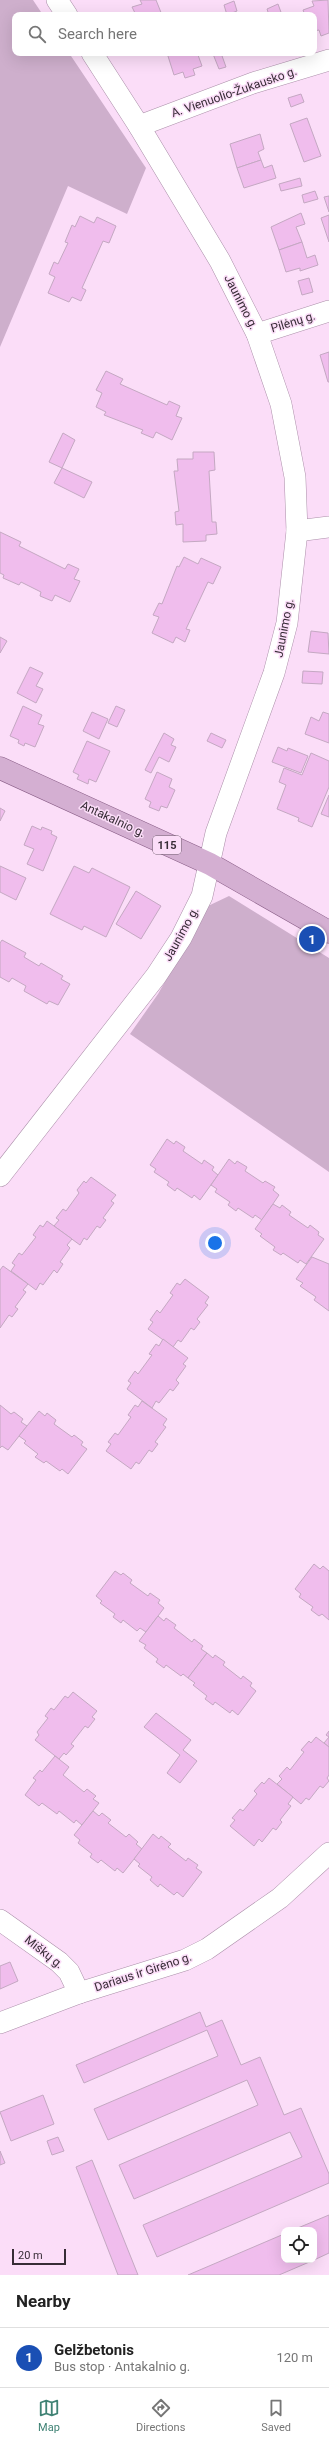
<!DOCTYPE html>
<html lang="en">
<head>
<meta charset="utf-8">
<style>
  body { margin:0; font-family:Roboto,sans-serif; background:#f6f6f6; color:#222 }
  .controls { position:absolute; right:12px; bottom:12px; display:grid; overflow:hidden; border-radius:8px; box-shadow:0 4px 16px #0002 }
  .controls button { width:36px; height:36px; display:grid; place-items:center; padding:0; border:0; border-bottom:1px solid #e0e0e0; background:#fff; color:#222; font:20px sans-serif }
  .scale { position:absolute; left:12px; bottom:10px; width:54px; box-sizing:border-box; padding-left:4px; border:2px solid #372c36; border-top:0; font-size:11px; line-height:14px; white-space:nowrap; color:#372c36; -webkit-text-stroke:3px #fbddf8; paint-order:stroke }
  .you { position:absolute; left:215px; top:1243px; width:14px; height:14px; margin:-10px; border:3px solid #fff; border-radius:50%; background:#1a73e8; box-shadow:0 0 0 6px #1a73e833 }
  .badge { display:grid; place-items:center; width:26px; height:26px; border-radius:50%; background:#3f8274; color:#fff; font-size:13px; font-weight:700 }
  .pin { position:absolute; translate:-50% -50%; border:2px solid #fff; box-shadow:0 1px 4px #0006 }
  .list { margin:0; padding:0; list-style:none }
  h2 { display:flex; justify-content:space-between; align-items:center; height:52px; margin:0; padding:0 16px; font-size:17px }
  h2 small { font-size:13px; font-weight:400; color:#767676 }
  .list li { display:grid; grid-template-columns:26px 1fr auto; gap:12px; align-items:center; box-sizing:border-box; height:60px; padding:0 16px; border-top:1px solid #e0e0e0 }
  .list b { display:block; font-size:15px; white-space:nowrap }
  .list p { margin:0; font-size:13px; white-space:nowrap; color:#767676 }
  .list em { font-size:13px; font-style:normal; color:#767676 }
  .icon { flex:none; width:22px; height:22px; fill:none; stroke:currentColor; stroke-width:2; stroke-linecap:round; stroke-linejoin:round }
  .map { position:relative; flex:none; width:329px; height:2275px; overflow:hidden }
  .search { position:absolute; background:#fff; box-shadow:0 4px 16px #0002; left:12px; right:12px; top:12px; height:44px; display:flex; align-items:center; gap:10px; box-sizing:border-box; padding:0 14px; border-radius:8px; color:#767676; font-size:15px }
  .sheet { height:112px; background:#fff }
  nav { display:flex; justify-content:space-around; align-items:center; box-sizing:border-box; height:56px; border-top:1px solid #e0e0e0; background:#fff; font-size:11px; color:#767676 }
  nav a { display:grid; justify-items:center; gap:2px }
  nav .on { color:#3f8274 }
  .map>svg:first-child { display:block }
</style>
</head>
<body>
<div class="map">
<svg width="329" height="2275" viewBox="0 0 329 2275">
  <rect width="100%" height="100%" fill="#fbddf8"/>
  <g fill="#ceafcc">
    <polygon points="0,0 33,0 43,15 15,15 15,53 69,53 146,168 127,214 68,186 0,347"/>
    <polygon points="229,896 329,958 329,1172 130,1034 158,994 208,906"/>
  </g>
  <g fill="#f0bded" stroke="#c4a8c2">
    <polygon points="140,0 156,0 162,15 136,15 132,7 142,4"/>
    <polygon points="328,0 329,33 321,36 319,30 314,31 314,15 305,15 303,10 314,6 312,1"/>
    <polygon points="234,1 237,11 227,15 224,5"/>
    <polygon points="278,4 282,15 269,15 267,9"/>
    <polygon points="167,53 203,53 198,55 202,66 193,69 195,75 185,78 183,72 174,75"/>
    <polygon points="221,53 226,67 219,69 213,54"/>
    <polygon points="301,94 304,102 291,107 288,98"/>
    <polygon points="307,118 321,156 304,162 290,124"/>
    <polygon points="260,134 264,149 258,152 261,160 237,168 230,144"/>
    <polygon points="261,160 264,168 272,165 276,178 244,188 237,168"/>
    <polygon points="300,178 302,186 281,191 279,184"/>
    <polygon points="315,191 318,199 304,203 302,195"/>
    <polygon points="329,196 329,212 324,197"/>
    <polygon points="301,213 305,224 296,227 302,242 279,250 271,227"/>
    <polygon points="329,215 329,242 321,218"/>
    <polygon points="80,216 94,223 97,217 116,226 109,243 103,241 82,288 86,290 81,301 72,297 69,302 48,293 55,277 49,274 54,262 58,264 68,243 65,242 72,225 75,227"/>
    <polygon points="302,242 307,258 315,255 318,265 300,271 300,268 286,272 279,250"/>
    <polygon points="309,278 313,292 302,295 298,281"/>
    <polygon points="329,352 329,382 328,382 320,355"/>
    <polygon points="106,371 123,379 120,384 167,405 169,401 180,406 176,416 182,418 172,440 156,432 153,438 141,433 143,430 104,415 106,412 96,407 102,393 96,390"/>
    <polygon points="63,433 75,440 62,468 49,462"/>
    <polygon points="193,452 214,452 215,470 209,471 212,522 216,522 217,534 206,535 206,541 183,542 183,524 176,525 175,512 179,511 174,471 178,471 177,459 193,459"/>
    <polygon points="62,468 92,482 84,498 54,483"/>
    <polygon points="0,532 21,542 19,546 65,569 68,564 79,569 74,579 80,581 70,602 55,595 52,601 40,596 41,592 21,582 19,585 3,578 4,575 0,573"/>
    <polygon points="184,557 198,564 201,558 221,567 213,584 208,582 186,629 190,630 185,642 176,637 173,643 152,633 159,617 153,615 159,603 162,604 177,566 179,567"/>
    <polygon points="311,631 328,633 329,654 308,652"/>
    <polygon points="0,637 7,641 0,653"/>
    <polygon points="30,667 43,673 36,686 43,689 36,703 17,693"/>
    <polygon points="303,671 323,672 322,684 302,683"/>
    <polygon points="23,706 42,715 38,724 44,726 35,747 25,743 24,746 18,743 19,740 10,736"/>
    <polygon points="116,706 125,710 117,727 108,723"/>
    <polygon points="92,712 108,719 99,739 83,731"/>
    <polygon points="323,712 329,714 329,743 305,734 311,717 319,721"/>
    <polygon points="164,733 174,739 171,745 176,747 169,762 159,757 151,773 145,770"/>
    <polygon points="211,733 226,740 222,748 207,741"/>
    <polygon points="87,741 110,751 96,782 89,779 88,784 77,779 79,775 73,772"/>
    <polygon points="278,747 287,751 288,748 308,756 301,773 272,762"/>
    <polygon points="311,753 329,761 329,787 312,827 298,821 299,818 277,809 286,785 279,782 284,768 302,775"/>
    <polygon points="157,772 172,779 169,787 175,790 167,808 161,806 159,811 149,807 151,802 145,799"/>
    <polygon points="329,795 329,817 321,814"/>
    <polygon points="0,808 5,811 0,821"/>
    <polygon points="32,826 41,830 42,827 52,831 51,834 57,837 43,871 27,864 34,849 24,845"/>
    <polygon points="0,866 26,878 16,900 0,892"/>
    <polygon points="74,866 89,873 92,868 130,887 106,937 84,926 82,930 50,914"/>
    <polygon points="136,891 161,906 141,939 116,924"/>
    <polygon points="2,940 26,953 24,957 39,966 41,963 63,976 61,979 70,984 58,1005 49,1001 47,1004 24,991 26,986 12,978 9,982 0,977 0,943"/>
    <polygon points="167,1139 174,1144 176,1141 185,1147 183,1151 202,1164 204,1160 214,1167 212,1170 218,1175 200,1200 194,1195 192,1198 177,1188 175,1191 167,1185 169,1182 154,1172 156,1169 150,1165"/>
    <polygon points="229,1159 235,1164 237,1161 247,1167 245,1171 263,1183 265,1181 275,1187 273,1190 279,1195 262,1220 255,1215 253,1218 238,1208 236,1211 228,1205 230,1202 215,1192 217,1189 211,1185"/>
    <polygon points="91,1177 116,1195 111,1201 114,1203 103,1218 106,1220 100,1228 97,1226 87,1240 84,1238 80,1245 54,1226 59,1220 56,1218 63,1209 66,1211 79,1193 77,1190 84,1181 86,1183"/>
    <polygon points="273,1204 280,1208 282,1205 291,1212 289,1215 308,1228 310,1225 319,1232 318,1235 324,1239 306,1264 300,1260 298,1263 283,1253 281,1255 273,1250 275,1247 260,1236 262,1234 255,1229"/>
    <polygon points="47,1221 72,1239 67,1245 70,1248 60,1262 63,1264 57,1273 54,1270 43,1285 40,1283 36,1290 11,1271 15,1265 12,1263 19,1253 22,1255 36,1237 33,1235 40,1225 43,1227"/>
    <polygon points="312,1257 329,1264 329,1311 314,1300 316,1297 300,1286 303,1283 296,1279"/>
    <polygon points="3,1266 28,1284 23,1290 26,1292 15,1307 18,1309 12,1317 9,1315 0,1328 0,1270"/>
    <polygon points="185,1279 209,1297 205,1303 208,1305 197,1319 200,1322 194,1330 191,1328 181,1342 178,1340 173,1347 148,1329 153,1322 150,1320 157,1310 160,1313 173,1295 170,1293 177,1283 180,1285"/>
    <polygon points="163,1339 188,1358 183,1364 186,1366 176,1380 179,1383 173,1391 170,1389 159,1403 156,1401 152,1408 127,1389 131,1383 128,1381 135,1371 138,1374 152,1355 149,1354 156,1344 159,1346"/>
    <polygon points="142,1401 167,1419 163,1425 166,1427 155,1442 158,1444 152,1452 149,1450 139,1464 136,1462 131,1469 106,1451 111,1444 108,1442 115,1433 118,1435 131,1417 128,1415 135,1405 138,1407"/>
    <polygon points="0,1405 11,1414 14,1412 23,1419 21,1422 27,1426 8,1450 2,1446 0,1448"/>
    <polygon points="39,1411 45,1416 47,1413 56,1420 54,1424 72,1437 74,1435 83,1442 81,1445 87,1449 68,1474 62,1469 60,1471 46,1461 44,1463 35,1457 38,1454 24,1443 26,1441 19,1436"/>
    <polygon points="314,1564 320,1569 323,1566 329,1571 329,1620 322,1614 319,1616 311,1610 313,1607 299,1597 301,1594 295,1589"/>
    <polygon points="115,1571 121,1575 123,1573 132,1580 130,1583 148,1596 150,1593 160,1600 158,1603 164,1608 146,1632 140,1628 137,1631 123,1620 121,1623 113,1617 115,1614 100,1603 102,1601 96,1596"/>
    <polygon points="158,1616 164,1621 166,1618 176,1625 174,1628 192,1642 194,1639 203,1646 201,1649 207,1653 188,1678 183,1674 181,1676 166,1665 164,1668 156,1662 158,1659 144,1648 146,1645 139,1641"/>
    <polygon points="207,1653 213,1658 215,1655 225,1662 223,1665 241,1679 243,1676 252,1683 250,1686 256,1691 238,1715 232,1710 230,1713 215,1702 213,1705 205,1699 207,1696 193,1685 195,1683 188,1678"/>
    <polygon points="73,1692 97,1711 92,1717 95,1719 88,1728 85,1726 71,1744 74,1746 66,1755 64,1753 59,1759 35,1740 39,1735 37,1732 48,1718 45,1716 51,1708 54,1710 65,1696 68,1698"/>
    <polygon points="156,1713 191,1740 183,1750 197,1761 180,1783 167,1773 180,1755 144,1727"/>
    <polygon points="329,1731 329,1747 324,1743 329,1737 326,1735"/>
    <polygon points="316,1737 329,1747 329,1775 327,1778 329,1781 323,1788 320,1786 309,1800 306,1798 301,1804 277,1784 282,1779 279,1776 287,1767 290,1770 304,1752 301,1750 309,1741 311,1743"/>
    <polygon points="55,1756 69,1767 63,1775 84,1792 87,1789 96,1796 93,1799 99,1803 82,1825 76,1820 74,1823 59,1811 57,1814 42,1803 39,1806 25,1795 36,1780 33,1778 40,1770 42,1772"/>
    <polygon points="269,1778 293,1797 288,1804 291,1806 280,1820 282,1822 276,1830 273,1828 262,1842 259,1839 254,1846 230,1826 235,1820 232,1818 240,1809 243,1811 257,1794 254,1791 262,1782 264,1784"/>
    <polygon points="93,1811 99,1816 102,1813 111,1820 108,1823 126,1837 129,1834 138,1842 136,1844 142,1849 123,1873 117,1868 115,1871 101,1860 98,1863 90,1857 92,1854 78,1843 80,1840 74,1835"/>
    <polygon points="153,1834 159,1839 161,1836 171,1844 168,1847 186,1861 188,1858 198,1865 196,1868 202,1872 183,1897 177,1892 174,1895 160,1884 158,1887 150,1880 152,1877 138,1866 140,1864 134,1859"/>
    <polygon points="10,1962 18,1981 0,1989 0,1966"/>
    <polygon points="200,2012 206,2027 222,2020 241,2065 260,2057 284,2115 301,2108 329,2174 329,2183 157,2257 143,2225 302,2157 290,2132 134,2199 119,2165 258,2105 247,2080 108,2140 94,2109 218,2056 207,2030 84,2083 76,2065"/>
    <polygon points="43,2095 54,2124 11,2141 0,2112"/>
    <polygon points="58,2137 64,2151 52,2155 47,2141"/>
    <polygon points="0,2151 5,2163 0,2165"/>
    <polygon points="92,2160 138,2275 118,2275 76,2167"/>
    <polygon points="329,2215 329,2253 314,2260 314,2230 293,2230"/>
    <polygon points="284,2234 284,2260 314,2260 279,2275 188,2275"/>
  </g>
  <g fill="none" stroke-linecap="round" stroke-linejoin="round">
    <defs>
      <g id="street">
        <polyline points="57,0 67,15"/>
        <polyline points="139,126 253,83 329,60"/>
        <polyline points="257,334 329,311"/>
        <polyline points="297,531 329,527"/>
        <polyline points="0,1176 156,976 181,938 202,896 216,833 274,673 287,623 297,531 295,477 281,404 257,334 220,261 139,126 92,53"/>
        <polyline points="0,1920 59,1962 69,1972 79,1993"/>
        <polyline points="0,2023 79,1993 185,1960 207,1949 280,1898 329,1853"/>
      </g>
      <polyline id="primary" points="0,768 210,864 329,932"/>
    </defs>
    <use href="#street" stroke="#ab8fa9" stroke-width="22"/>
    <use href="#primary" stroke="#8a5f88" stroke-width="23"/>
    <use href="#street" stroke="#fff" stroke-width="21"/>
    <use href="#primary" stroke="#d4afd2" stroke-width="22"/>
  </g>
  <g text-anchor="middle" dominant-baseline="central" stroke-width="3" stroke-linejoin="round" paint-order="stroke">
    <rect fill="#fbddf8" stroke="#726170" stroke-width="1" x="153" y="836" width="28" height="18" rx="3"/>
    <g font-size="11" font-weight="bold" fill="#372c36">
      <text x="167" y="845">115</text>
    </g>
    <g font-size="12" fill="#372c36" stroke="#fbddf8">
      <text transform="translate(234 92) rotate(-19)">A. Vienuolio-Žukausko g.</text>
      <text transform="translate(241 302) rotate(63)">Jaunimo g.</text>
      <text transform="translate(293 322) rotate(-17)">Pilėnų g.</text>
      <text transform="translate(284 628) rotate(-79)">Jaunimo g.</text>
      <text transform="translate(113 819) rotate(25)">Antakalnio g.</text>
      <text transform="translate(181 934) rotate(-61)">Jaunimo g.</text>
      <text transform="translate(44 1952) rotate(38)">Miškų g.</text>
      <text transform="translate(143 1972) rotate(-18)">Dariaus ir Girėno g.</text>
    </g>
  </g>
</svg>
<div class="controls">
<button><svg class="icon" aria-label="locate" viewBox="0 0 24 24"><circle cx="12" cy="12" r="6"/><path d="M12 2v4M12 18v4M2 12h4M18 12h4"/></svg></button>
</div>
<div class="scale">20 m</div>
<div class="you"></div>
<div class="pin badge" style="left:312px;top:939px;background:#1a4fb4">1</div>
<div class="search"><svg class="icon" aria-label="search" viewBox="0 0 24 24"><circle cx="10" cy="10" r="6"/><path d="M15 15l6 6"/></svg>Search here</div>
</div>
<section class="sheet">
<h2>Nearby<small></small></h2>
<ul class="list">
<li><span class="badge" style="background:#1a4fb4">1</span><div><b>Gelžbetonis</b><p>Bus stop · Antakalnio g.</p></div><em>120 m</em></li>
</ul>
</section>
<nav>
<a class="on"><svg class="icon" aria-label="map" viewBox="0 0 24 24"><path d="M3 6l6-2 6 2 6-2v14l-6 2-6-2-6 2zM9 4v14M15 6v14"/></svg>Map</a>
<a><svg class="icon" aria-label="directions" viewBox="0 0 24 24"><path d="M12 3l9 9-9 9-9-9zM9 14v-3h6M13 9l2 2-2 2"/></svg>Directions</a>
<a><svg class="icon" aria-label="saved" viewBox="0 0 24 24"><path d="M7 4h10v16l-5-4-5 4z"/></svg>Saved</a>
</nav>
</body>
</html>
